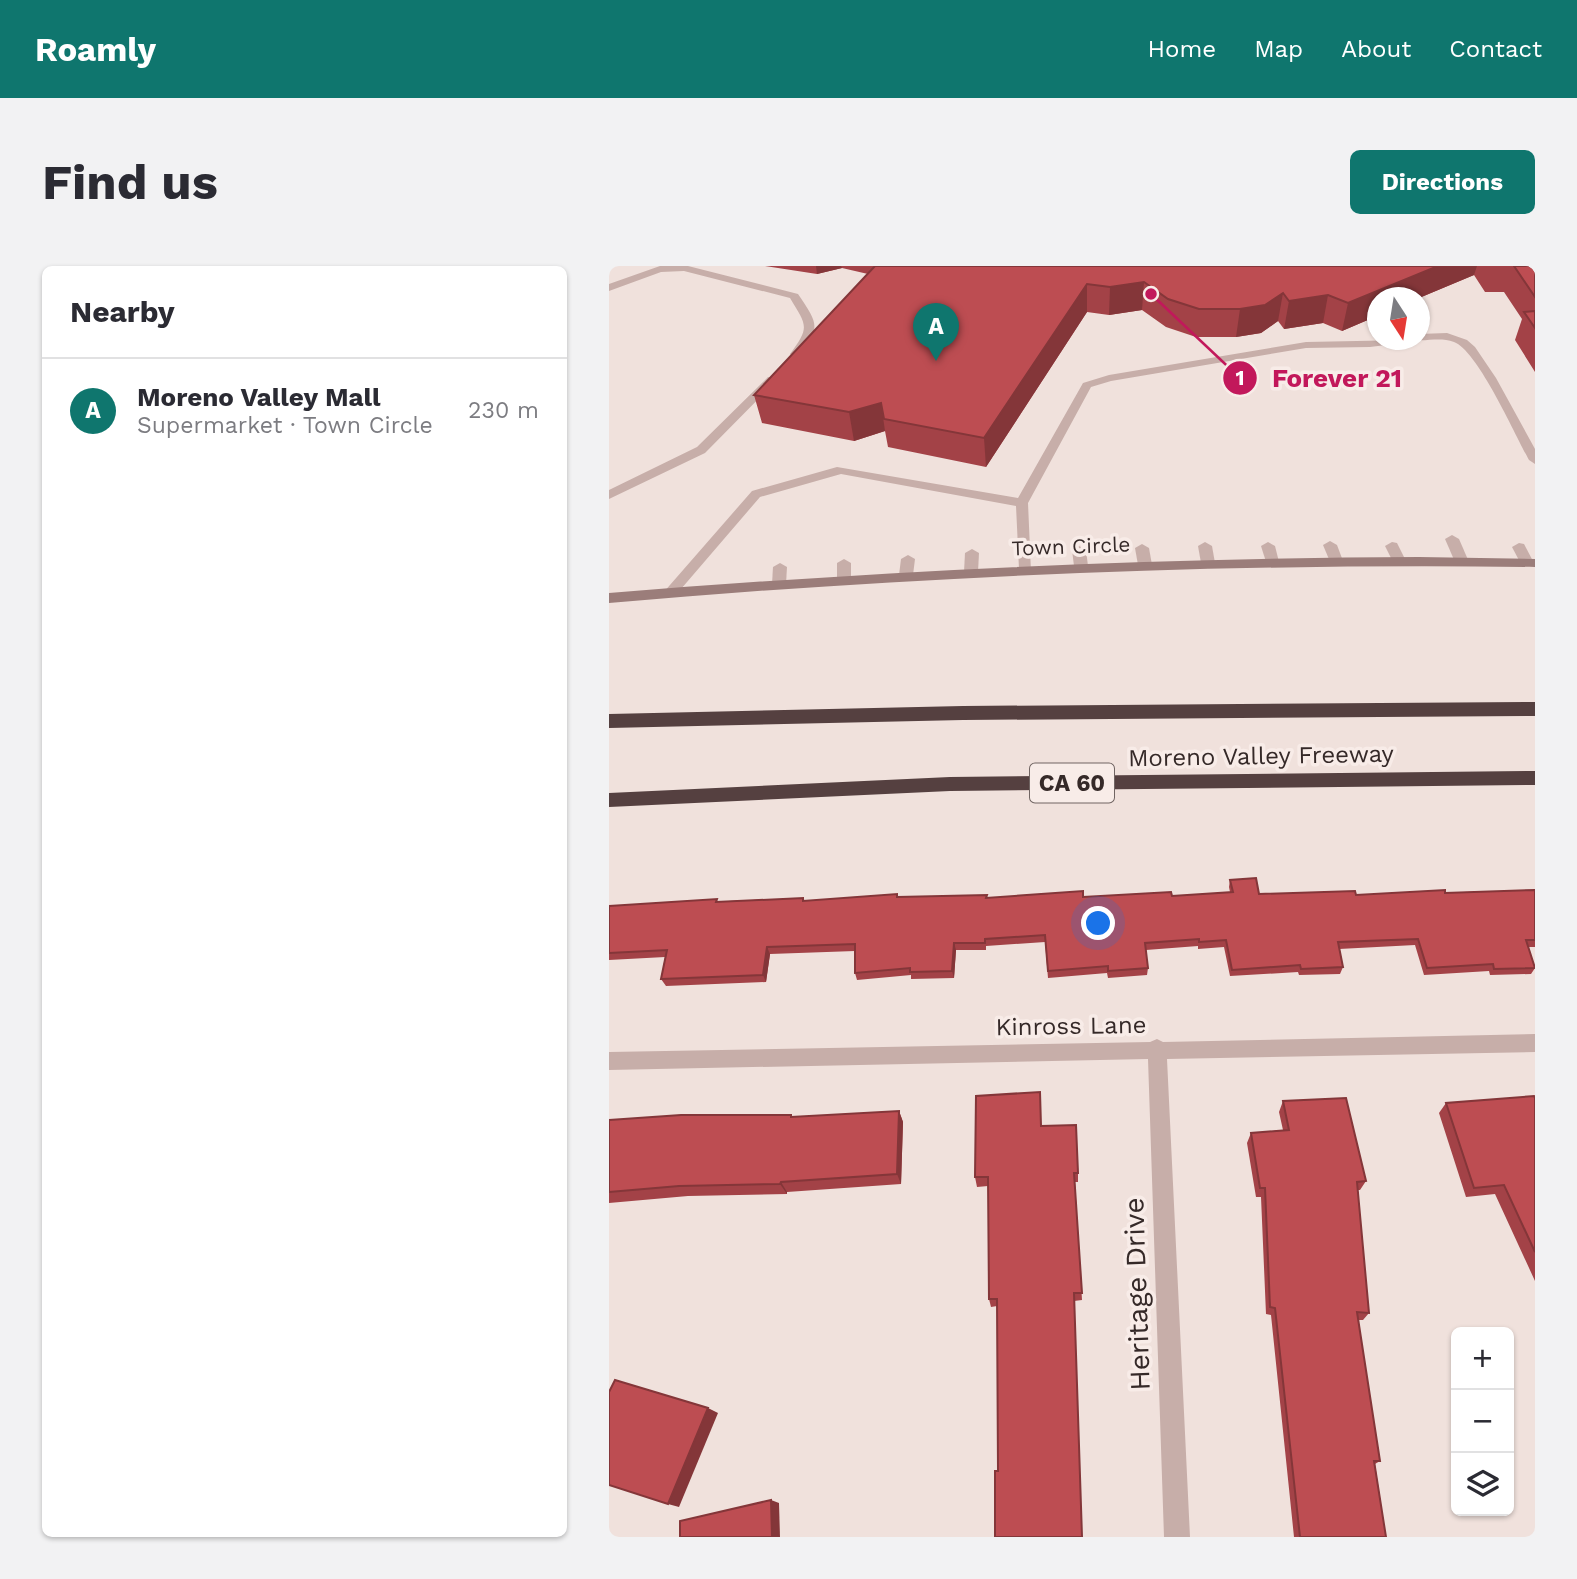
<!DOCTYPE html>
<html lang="en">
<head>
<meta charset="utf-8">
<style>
  body { margin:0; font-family:"Work Sans",sans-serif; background:#f2f2f3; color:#2b2b33 }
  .controls { position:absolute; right:21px; bottom:21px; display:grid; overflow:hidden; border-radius:10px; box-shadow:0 2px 5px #0004 }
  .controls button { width:63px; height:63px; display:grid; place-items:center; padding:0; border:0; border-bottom:2px solid #e1e1e2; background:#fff; color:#2b2b33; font:35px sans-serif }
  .compass { position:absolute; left:758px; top:21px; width:63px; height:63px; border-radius:50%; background:#fff; box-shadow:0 2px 5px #0004; rotate:168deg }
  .you { position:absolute; left:490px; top:658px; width:24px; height:24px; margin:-18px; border:5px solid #fff; border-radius:50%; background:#1a73e8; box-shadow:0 0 0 10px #1a73e833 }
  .badge { display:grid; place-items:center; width:46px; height:46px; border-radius:50%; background:#0f766e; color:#fff; font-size:23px; font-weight:700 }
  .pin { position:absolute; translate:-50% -58px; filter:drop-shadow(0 2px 4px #0008) }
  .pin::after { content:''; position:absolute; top:37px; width:24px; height:21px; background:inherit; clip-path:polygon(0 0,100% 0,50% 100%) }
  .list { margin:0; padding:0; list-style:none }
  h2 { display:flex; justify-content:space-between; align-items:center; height:91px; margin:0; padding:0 28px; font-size:30px }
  h2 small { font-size:23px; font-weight:400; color:#7c7c81 }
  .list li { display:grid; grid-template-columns:46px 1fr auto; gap:21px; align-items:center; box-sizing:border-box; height:105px; padding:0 28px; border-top:2px solid #e1e1e2 }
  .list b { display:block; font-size:26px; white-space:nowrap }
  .list p { margin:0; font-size:23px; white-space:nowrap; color:#7c7c81 }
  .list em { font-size:23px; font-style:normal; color:#7c7c81 }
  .icon { flex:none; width:38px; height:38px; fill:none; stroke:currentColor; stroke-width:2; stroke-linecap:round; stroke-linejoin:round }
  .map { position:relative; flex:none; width:926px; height:1271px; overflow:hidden; border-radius:10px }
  header { display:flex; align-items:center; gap:42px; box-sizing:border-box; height:98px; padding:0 35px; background:#0f766e; color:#fff }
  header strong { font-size:33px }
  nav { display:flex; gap:38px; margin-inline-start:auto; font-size:24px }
  .intro { display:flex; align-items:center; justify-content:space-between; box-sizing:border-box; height:168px; padding:0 42px }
  h1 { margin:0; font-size:49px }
  .button { padding:18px 32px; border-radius:10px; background:#0f766e; color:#fff; font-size:24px; font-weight:700 }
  main { display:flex; gap:42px; padding:0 42px }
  aside { flex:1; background:#fff; border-radius:10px; box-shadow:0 2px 5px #0004 }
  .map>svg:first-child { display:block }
</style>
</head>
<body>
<header>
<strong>Roamly</strong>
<nav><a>Home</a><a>Map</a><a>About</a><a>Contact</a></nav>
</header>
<div class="intro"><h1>Find us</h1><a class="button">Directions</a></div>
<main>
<aside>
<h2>Nearby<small></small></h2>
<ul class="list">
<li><span class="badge">A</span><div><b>Moreno Valley Mall</b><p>Supermarket · Town Circle</p></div><em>230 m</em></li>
</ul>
</aside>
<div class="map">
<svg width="926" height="1271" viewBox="0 0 926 1271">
  <rect width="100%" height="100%" fill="#f0e1dc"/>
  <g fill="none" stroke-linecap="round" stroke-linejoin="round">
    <g fill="#c7aea9" fill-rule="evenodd">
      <path d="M79,0L189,28C209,58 212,60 191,90H183L181,88C201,61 198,60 181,32L75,5L52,6L0,25V18L51,0Z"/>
      <path d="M838,67L858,74L866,81L887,112L926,183V198L920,194C906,169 869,85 845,76C832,71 820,75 807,74H810V68Z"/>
      <polygon points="798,74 793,77 761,81 697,82 502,115 482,121 419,237 422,306 417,307 410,303 407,240 232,208 151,231 66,330 61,331 54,327 143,225 228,201 409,232 474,117 500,109 697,76"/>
      <polygon points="159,111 169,113 96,187 0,233 0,224 88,181"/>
      <polygon points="843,269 850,273 860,296 858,299 848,299 846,296 836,273"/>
      <polygon points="721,275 728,279 734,295 732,298 722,298 714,279"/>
      <polygon points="596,276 603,280 606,297 599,301 592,297 589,280"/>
      <polygon points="659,276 666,280 670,296 668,299 658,299 652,280"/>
      <polygon points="783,276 788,277 797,295 795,298 785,298 776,280"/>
      <polygon points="910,277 915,278 925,297 923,300 913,300 903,281"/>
      <polygon points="533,278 540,282 543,299 536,303 529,299 526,282"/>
      <polygon points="470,280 477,284 479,300 472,304 465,300 463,284"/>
      <polygon points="363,283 370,287 369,306 362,310 355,306 356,287"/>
      <polygon points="299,289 306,293 304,309 297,313 290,309 292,293"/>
      <polygon points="235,293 242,297 242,313 235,317 228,313 228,297"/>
      <polygon points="171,297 178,301 177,318 170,322 163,318 164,301"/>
    </g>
    <polygon fill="#c7aea9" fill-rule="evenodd" points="926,768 926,786 558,793 581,1271 555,1271 539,793 0,804 0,786 541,776 548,773 554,776"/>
    <path fill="#9b7d7a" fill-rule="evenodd" d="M810,291L926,293V301C616,297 308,310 0,337V327C270,305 539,292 810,291Z"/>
    <g fill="#554040" fill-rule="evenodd">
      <polygon points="926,436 926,450 354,454 0,462 0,448 354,440"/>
      <polygon points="926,505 926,519 341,525 0,541 0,527 341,511"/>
    </g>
  </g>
  <g fill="#a34247">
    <polygon points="156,0 926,0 926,106 906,74 913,53 895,26 876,26 865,9 810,32 768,32 768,50 733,65 714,57 675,63 669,55 652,67 627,71 587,71 557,61 533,44 500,49 478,46 377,201 279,181 276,165 245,175 153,157 145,129 259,8 233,2 208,8"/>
    <polygon points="621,614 650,628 747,629 926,624 926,681 919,681 926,702 922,708 881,709 880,705 815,709 806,679 730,683 734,701 731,708 690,709 689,706 621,710 615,681 589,683 589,680 537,684 539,702 538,709 499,712 498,707 439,712 436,676 377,680 377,684 347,684 345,712 302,713 302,709 248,714 246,707 246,685 161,688 157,716 57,720 52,713 56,691 0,694 0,640 194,632 196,635 288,628 289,631 377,632 563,630 621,626 620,621"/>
    <polygon points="926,832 926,1015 886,928 857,931 830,847 837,837"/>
    <polygon points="674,835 757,915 751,924 748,924 760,1047 754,1054 749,1054 771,1195 766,1198 777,1271 685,1271 662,1049 657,1048 652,931 647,931 638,877 642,867 674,864 670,846"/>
    <polygon points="290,845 294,856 292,918 178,926 178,928 79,930 0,937 0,854 182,849 184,851"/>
    <polygon points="432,860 469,907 469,916 466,916 473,1034 465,1035 389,1205 388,1040 382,1041 380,1033 379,920 368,921 366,911"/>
  </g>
  <g fill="#843639">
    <polygon points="207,0 232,0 233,2 208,8"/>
    <polygon points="829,0 868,0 865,9 810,32 768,32 768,50 733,65 739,37"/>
    <polygon points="535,16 533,44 500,49 501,21"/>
    <polygon points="478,18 478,46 377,201 375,172"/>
    <polygon points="674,27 669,55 652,67 627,71 631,43"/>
    <polygon points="719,29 714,57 675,63 680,35"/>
    <polygon points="272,137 276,165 245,175 240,146"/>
    <polygon points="345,677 347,684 345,712 343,705"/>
    <polygon points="158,681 161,688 157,716 154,709"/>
    <polygon points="290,845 294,856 292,918 288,908"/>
    <polygon points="172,916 178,926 178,928 171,918"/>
    <polygon points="99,1142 109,1147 70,1241 59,1238"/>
    <polygon points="162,1234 170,1237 171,1271 163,1271"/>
  </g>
  <g fill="#bd4d52" stroke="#843639" stroke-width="2">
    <polygon points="266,0 829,0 739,37 719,29 680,35 674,27 656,39 631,43 590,43 559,33 535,16 501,21 478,18 375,172 275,153 272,137 240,146 145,129"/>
    <polygon points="905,0 926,0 926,31"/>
    <polygon points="926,45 926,62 915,46"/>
    <polygon points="647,612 650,628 746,625 747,629 836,624 836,627 926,624 926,674 917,674 926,702 885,703 884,698 818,702 809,673 729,676 734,701 692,703 691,699 623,704 617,674 590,676 590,673 536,677 539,702 499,705 499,700 439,705 436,669 376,673 376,677 345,677 343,705 301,706 301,702 246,707 246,678 158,681 154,709 52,713 58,684 0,687 0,640 108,633 107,636 194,632 194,635 288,628 288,631 378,629 377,632 474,625 474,631 562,626 563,630 624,626 621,614"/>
    <polygon points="431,826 432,860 467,859 469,907 465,907 473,1027 465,1027 473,1271 386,1271 386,1205 389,1205 388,1033 380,1033 379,911 366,911 367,830"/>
    <polygon points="925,830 926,832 926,986 895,919 865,922 837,837"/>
    <polygon points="737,832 757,915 748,916 760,1047 748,1046 771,1195 765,1195 777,1271 691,1271 666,1042 661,1041 656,922 651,922 642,867 680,864 674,835"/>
    <polygon points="290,845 288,908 172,916 171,918 70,920 0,926 0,854 72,849 182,849 182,851"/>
    <polygon points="6,1114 99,1142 59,1238 0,1219 0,1126"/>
    <polygon points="162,1234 163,1271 71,1271 71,1255"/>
  </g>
  <g text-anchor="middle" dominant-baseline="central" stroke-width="7" stroke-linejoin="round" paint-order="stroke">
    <g font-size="21" fill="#352928" stroke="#f8ece8">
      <text transform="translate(462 280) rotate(-2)">Town Circle</text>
    </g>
    <rect fill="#f8ece8" stroke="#706462" stroke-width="2" x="421" y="497.5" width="84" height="39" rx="5"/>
    <g font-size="23" font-weight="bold" fill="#352928">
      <text x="463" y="517">CA 60</text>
    </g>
    <g font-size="24" fill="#352928" stroke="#f8ece8">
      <text transform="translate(652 490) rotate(-1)">Moreno Valley Freeway</text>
      <text transform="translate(462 760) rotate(-1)">Kinross Lane</text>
    </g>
    <g font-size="28" fill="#352928" stroke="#f8ece8">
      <text transform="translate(528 1028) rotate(-92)">Heritage Drive</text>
    </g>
  </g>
  <path fill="none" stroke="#c2185b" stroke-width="2.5" d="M542 28L631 112"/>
  <g fill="#c2185b" stroke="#f8ece8" stroke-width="2.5">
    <circle cx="542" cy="28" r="7"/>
    <circle cx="631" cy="112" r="18"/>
  </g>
  <g font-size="21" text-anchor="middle" font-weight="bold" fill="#fff">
    <text x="631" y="119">1</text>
  </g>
  <g font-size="26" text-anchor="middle" font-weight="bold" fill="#c2185b" stroke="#f8ece8" stroke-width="7" stroke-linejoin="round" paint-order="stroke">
    <text x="728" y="121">Forever 21</text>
  </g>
</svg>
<div class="controls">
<button>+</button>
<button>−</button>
<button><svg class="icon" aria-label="layers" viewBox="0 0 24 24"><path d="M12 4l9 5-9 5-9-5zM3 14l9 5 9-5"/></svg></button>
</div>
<svg class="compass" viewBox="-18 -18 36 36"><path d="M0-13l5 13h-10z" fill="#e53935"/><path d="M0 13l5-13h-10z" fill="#7c7c81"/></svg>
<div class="you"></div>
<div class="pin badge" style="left:327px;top:95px">A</div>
</div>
</main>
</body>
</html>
